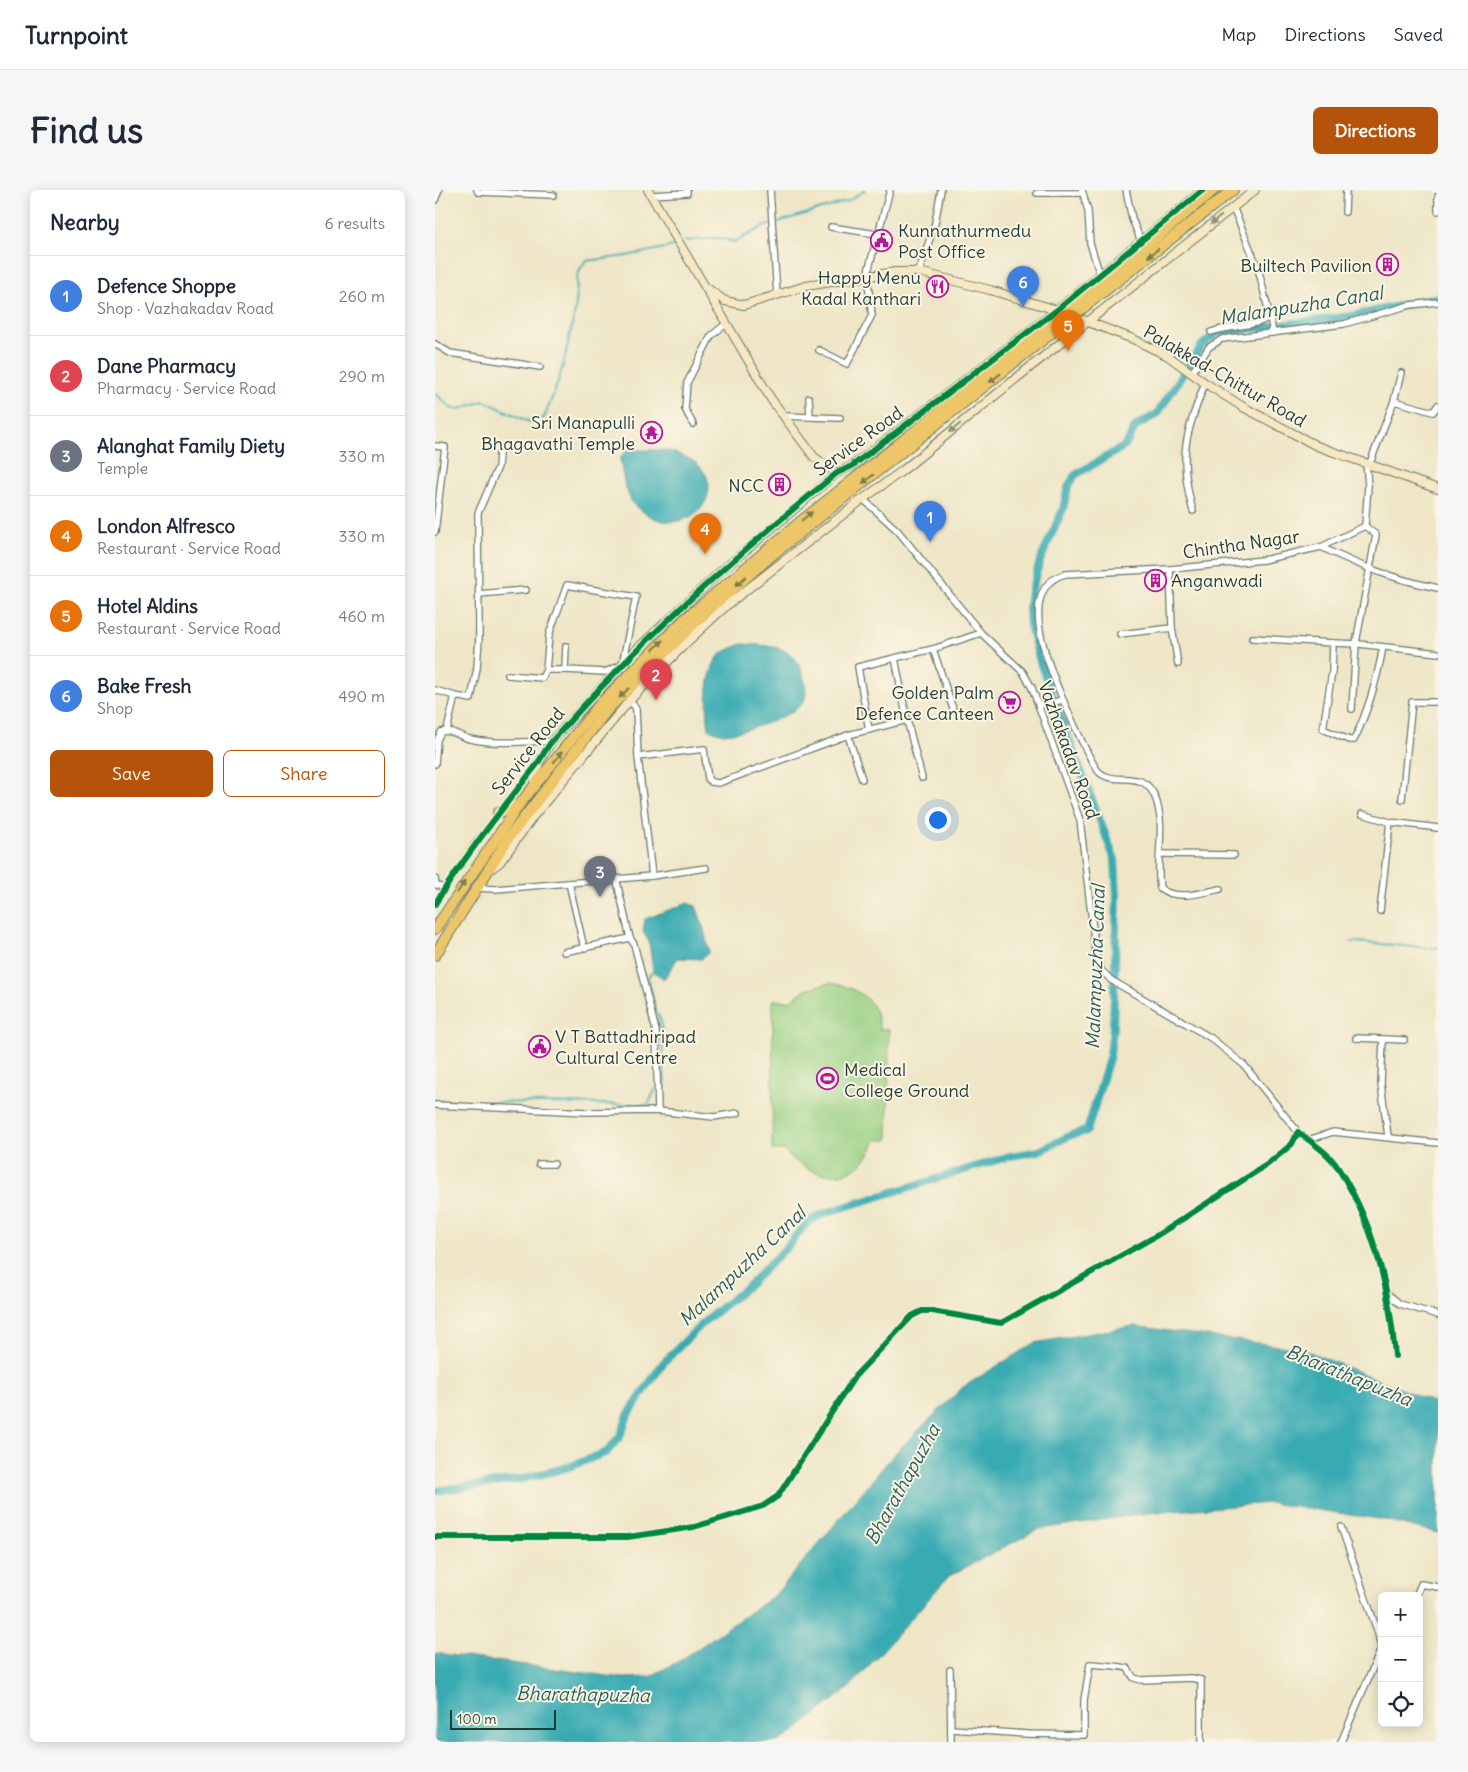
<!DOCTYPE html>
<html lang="en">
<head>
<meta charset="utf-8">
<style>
  body { margin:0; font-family:Delius,sans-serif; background:#f6f6f7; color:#1f2937 }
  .controls { position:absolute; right:15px; bottom:15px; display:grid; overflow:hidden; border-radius:8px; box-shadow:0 2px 12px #0003 }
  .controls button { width:45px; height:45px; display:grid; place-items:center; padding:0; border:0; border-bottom:1px solid #e0e1e3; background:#fff; color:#1f2937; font:25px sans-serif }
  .scale { position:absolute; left:15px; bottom:12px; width:106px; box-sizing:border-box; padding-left:5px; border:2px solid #1f3d34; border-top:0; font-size:14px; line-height:18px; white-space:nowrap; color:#1f3d34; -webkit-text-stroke:4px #fcf5e5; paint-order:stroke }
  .you { position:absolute; left:502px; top:629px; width:18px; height:18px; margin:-12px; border:4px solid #fff; border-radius:50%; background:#1a73e8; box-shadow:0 0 0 8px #1a73e833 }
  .badge { display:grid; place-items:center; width:32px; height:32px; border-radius:50%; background:#b45309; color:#fff; font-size:16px; font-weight:700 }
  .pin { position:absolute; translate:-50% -41px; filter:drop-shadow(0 1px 2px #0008) }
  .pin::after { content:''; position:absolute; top:26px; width:18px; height:15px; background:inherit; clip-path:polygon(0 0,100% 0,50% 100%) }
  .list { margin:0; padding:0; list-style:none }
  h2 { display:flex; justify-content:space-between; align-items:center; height:65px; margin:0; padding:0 20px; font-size:21px }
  h2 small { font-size:16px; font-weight:400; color:#747a83 }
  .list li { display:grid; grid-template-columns:32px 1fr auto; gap:15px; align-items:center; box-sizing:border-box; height:80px; padding:0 20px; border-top:1px solid #e0e1e3 }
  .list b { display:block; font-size:19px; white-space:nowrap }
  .list p { margin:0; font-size:16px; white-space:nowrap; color:#747a83 }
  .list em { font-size:16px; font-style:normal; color:#747a83 }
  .actions { display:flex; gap:10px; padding:15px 20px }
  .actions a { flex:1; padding:11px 0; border:1px solid #b45309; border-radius:8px; text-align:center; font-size:18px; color:#b45309 }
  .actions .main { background:#b45309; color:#fff }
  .icon { flex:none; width:28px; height:28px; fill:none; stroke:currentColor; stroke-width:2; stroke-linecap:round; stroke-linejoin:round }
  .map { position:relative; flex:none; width:1003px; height:1552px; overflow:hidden; border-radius:8px }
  header { display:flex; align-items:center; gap:30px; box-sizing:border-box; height:70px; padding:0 25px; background:#fff; border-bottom:1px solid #e0e1e3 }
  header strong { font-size:24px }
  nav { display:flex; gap:28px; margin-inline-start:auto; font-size:18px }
  .intro { display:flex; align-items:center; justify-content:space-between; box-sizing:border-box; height:120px; padding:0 30px }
  h1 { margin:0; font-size:35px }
  .button { padding:12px 22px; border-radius:8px; background:#b45309; color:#fff; font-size:18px; font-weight:700 }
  main { display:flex; gap:30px; padding:0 30px }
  aside { flex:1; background:#fff; border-radius:8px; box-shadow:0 2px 12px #0003 }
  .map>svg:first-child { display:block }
</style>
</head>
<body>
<header>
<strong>Turnpoint</strong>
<nav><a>Map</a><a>Directions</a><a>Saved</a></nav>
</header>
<div class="intro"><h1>Find us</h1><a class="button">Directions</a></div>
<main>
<aside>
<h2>Nearby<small>6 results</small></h2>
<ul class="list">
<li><span class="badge" style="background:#3f7fe0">1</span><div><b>Defence Shoppe</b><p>Shop · Vazhakadav Road</p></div><em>260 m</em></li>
<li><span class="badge" style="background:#e0444e">2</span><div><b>Dane Pharmacy</b><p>Pharmacy · Service Road</p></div><em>290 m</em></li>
<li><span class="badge" style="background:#6b7280">3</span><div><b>Alanghat Family Diety</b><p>Temple</p></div><em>330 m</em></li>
<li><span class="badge" style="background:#e8710a">4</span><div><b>London Alfresco</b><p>Restaurant · Service Road</p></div><em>330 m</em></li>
<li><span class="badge" style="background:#e8710a">5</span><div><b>Hotel Aldins</b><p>Restaurant · Service Road</p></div><em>460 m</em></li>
<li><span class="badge" style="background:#3f7fe0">6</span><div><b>Bake Fresh</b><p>Shop</p></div><em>490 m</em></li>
</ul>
<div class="actions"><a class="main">Save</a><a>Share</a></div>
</aside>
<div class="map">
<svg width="1003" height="1552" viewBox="0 0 1003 1552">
  <rect width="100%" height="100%" fill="#fcf5e5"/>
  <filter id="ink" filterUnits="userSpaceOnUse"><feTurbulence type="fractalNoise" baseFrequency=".02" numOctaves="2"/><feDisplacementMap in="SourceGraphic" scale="10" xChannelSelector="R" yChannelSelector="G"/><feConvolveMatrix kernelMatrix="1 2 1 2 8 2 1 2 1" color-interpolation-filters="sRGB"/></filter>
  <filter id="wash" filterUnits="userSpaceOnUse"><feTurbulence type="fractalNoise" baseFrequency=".0096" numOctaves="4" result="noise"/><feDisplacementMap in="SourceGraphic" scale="20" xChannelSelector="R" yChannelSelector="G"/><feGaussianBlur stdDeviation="1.12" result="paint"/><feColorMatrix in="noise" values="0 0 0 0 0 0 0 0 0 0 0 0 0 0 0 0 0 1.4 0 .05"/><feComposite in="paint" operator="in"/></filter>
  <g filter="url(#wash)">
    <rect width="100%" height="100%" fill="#eee6c6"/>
    <path fill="#98d083" stroke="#5c865c" d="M394,793C420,796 444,810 444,839H454L453,950H441C424,996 379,993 349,960H337L338,810L355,811L371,799Z"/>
    <g fill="#39abb2" stroke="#2c7473">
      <path d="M192,260C205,261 226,258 238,262C245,265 257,269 262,274C296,303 251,353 208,322C204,319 199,316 197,312C189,298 187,283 185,268Z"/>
      <path d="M307,454C336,456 362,454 369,489C371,497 372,504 369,511C361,526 305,544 288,544C284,543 278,541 274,539C271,520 270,478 286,464C292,459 300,457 307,454Z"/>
      <polygon points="252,713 261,716 268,735 274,762 267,769 243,768 229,789 218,781 214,752 208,742 210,729"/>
      <polygon points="699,1136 867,1159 1003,1214 1003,1343 951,1330 834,1313 715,1323 604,1339 514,1386 416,1496 357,1544 342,1552 0,1552 0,1463 188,1488 214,1487 246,1470 340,1405 461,1262 528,1197 599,1153"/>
    </g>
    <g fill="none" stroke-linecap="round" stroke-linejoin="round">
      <g stroke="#39abb2" stroke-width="2">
        <polyline points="250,51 284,48 299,52 330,36 413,11 430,0"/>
        <path d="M0,203L17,219H24L49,211L95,232L109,228C118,207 126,186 131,163C134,147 139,130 141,114C143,97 138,85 151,71L192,66L239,56"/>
        <path d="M916,752C932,751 998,761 1003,757"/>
        <polyline points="219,780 213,787 221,822 226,831 230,896"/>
        <polyline points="0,911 213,915 220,900"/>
      </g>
      <polyline stroke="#39abb2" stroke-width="8" points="0,1301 87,1289 134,1277 172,1262 185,1246 193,1225 228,1173 270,1131 313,1096 352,1057 373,1032 390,1023 575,966 604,961 636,945 652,941 675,865 678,837 682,706 680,670 606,475 595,435 594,419 596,402 605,371 628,319 633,297 640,285 690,256 701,236 722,224 767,155 782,143 918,126 1003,107"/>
    </g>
  </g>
  <g filter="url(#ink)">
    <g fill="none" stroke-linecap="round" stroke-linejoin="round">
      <defs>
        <g id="street">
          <polyline points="42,0 43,2 118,5"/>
          <polyline points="335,0 342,105"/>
          <polyline points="647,0 653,21 655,53 665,85"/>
          <polyline points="691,0 697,29 706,51"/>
          <polyline points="602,3 647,3"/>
          <polyline points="217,5 252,3 252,0"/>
          <polyline points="1003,6 1003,21"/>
          <polyline points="0,10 4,0"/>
          <polyline points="910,22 911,0"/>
          <polyline points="396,37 442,44"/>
          <polyline points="484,82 500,33 506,0"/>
          <polyline points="835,127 838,143"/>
          <path d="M776,142C797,135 816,138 835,127L823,78L798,17"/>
          <polyline points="0,154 15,163 105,177"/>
          <polyline points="384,160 412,174 437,125 432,85 455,0"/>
          <polyline points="756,184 774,157 787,149 909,134 975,115 1003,112"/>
          <polyline points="374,208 375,227"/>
          <polyline points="959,211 998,222 1003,215"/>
          <polyline points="348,226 405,228"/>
          <polyline points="258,234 250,219 252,193 276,146 292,133"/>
          <polyline points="0,256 10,257 0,342"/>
          <polyline points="935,273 959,211 966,183"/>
          <polyline points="428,309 463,341 546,443 588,482 597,498 645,630 661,765 666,780 676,790 776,848 809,875 863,942"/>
          <path d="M758,321C743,266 750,246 770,193"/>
          <path d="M886,357C927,377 958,389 1003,398"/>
          <polyline points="44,404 91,400"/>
          <polyline points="737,438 743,474"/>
          <polyline points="685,444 737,438 735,379"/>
          <path d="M817,448L898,453L897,482L888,539L914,550H919C934,519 942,490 948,457"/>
          <polyline points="898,453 924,454 1003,463"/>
          <polyline points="498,459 518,519"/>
          <polyline points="111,480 130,480"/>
          <polyline points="73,485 107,488 111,480 114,445 132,395 201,407 187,475 170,482 130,480 131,456"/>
          <polyline points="0,500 20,506"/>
          <polyline points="195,510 201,519 203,567 217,686"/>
          <path d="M628,510C635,525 655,573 664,582C680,597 708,577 720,607C732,637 720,668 725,698C740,711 767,703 785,699"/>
          <path d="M605,515L628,510C615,479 579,398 630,384L735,379L828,370L886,357L930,336L933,296L931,272"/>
          <polyline points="917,519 921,453 941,345 930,336"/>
          <polyline points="472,530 487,588"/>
          <polyline points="12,540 20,506 36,509 42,478 44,448 43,323 63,277 64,264"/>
          <polyline points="434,540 423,477 460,468"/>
          <polyline points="413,545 427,589"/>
          <polyline points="203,567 269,559 273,589 276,592 284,593 413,545 472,530 460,468 498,459 546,443"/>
          <path d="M0,574L2,550L6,542C17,539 25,547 35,549C62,555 90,551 117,551"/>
          <polyline points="967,609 977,512 1003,512"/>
          <polyline points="927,624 955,632 1003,638"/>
          <polyline points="726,664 799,665"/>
          <polyline points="181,688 195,748"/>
          <polyline points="0,689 1,695 10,698"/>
          <polyline points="134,693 149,758"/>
          <polyline points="42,698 61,699 217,686 271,678"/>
          <polyline points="0,714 40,654 103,573"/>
          <polyline points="945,721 955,632"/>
          <polyline points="129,762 195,748 199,754 221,841 223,921"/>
          <polyline points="921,848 948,849"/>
          <polyline points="0,915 152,922 223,921 279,927 303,923"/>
          <polyline points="953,946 946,894 948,849 969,850"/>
          <polyline points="873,950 898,942 1003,953"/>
          <polyline points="104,974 119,974"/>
          <polyline points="953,1104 965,1114 1003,1125"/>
          <polyline points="906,1337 943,1443 946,1459 906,1552"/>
          <path d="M0,1347H193L259,1337L328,1316L343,1306L420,1186L477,1126L487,1121H497L566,1133L721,1046L833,974L857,954L863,942C877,953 894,963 903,978C939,1033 955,1101 960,1166"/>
          <polyline points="981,1406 986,1394 1003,1397"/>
          <polyline points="515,1480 516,1552"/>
          <path d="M516,1539L592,1544L649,1545V1510L655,1474C660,1474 691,1477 692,1478C695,1480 696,1485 699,1488L706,1490L756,1488L766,1490V1552"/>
        </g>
        <g id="secondary">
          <polyline points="213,0 336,209 379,267 402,283"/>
          <polyline points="272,98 290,111 309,115 371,96 460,82 484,82 555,100 622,120 698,149 733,166 770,193 808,217 882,256 1003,299"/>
          <polyline points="99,595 104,572 117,551 200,461 286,381 402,283 417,276 622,120 768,0"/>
          <polyline points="57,678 65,672 100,624 195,510 253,451 292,415 428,309 467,281 594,178 820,0"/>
        </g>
        <g id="highway">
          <polyline points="641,114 779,0"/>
          <polyline points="648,118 798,0"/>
          <polyline points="63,623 83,615"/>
          <polyline points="0,739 84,615 164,515 250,429 365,332 620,130"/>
          <polyline points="0,765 74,647 173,519 272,421 342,361 625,136"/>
        </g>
      </defs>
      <use href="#street" stroke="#677867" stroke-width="8"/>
      <use href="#secondary" stroke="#677867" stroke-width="10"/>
      <use href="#highway" stroke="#677867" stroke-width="12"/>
      <use href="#street" stroke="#fff" stroke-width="5.5"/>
      <use href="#secondary" stroke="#f7e8c3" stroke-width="8"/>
      <use href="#highway" stroke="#ecc669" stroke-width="10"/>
      <defs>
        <g id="highway-bridge">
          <polyline points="620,130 641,114"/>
          <polyline points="625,136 648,118"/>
        </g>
      </defs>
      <use href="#highway-bridge" stroke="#677867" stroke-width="12" stroke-linecap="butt"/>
      <use href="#highway-bridge" stroke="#ecc669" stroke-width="10"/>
      <defs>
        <g id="cycleway">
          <path d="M0,714C30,666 65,621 100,577C107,568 111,557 119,549C204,451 301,365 402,283L417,276L622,120L768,0"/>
          <path d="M0,1347H193L259,1337L328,1316L343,1306L420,1186L477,1126L487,1121H497L566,1133L721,1046L833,974L857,954L863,942C877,953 894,963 903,978C939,1033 955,1101 960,1166"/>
        </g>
      </defs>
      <use href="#cycleway" stroke="#fcf5e5" stroke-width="9"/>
      <use href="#cycleway" stroke="#00873e" stroke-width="6"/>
    </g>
    <defs><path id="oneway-solid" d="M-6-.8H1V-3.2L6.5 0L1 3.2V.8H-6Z" transform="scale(1.25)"/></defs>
    <g fill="#8b927c">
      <use href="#oneway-solid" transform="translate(781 30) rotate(142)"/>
      <use href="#oneway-solid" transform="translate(520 238) rotate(141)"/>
    </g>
    <g fill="#7b7b4c">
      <use href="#oneway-solid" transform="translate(718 63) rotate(142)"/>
      <use href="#oneway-solid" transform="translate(560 188) rotate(142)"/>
      <use href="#oneway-solid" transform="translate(433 289) rotate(142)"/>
      <use href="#oneway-solid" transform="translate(372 326) rotate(-39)"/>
      <use href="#oneway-solid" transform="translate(306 391) rotate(139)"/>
      <use href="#oneway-solid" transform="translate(223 455) rotate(-45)"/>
      <use href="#oneway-solid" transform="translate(189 503) rotate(135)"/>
      <use href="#oneway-solid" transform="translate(123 567) rotate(-51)"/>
      <use href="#oneway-solid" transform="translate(26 697) rotate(-56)"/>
    </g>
  </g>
  <defs>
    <symbol id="civic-ring" viewBox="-11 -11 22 22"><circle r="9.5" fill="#fcf5e5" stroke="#b5179e" stroke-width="1.5"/><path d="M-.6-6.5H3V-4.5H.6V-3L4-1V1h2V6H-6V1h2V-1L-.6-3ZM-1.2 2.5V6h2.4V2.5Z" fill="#b5179e"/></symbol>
    <symbol id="building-ring" viewBox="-11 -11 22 22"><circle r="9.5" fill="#fcf5e5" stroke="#b5179e" stroke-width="1.5"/><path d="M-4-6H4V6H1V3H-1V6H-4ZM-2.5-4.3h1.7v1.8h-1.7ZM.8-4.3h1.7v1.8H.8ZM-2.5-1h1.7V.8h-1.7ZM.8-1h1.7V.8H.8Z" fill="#b5179e"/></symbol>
    <symbol id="restaurant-ring" viewBox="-11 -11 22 22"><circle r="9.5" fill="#fcf5e5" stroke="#b5179e" stroke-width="1.5"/><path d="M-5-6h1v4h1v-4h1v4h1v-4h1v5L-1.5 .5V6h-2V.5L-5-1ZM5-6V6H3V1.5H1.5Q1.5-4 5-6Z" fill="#b5179e"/></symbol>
    <symbol id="temple-ring" viewBox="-11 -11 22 22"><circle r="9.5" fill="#fcf5e5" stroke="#b5179e" stroke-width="1.5"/><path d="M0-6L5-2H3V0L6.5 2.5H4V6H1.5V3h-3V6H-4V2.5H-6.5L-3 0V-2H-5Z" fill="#b5179e"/></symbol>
    <symbol id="supermarket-ring" viewBox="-11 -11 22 22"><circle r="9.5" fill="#fcf5e5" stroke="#b5179e" stroke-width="1.5"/><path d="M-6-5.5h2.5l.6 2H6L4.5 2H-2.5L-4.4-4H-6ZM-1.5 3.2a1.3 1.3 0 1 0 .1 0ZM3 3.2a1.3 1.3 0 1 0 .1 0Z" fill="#b5179e"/></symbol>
    <symbol id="stadium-ring" viewBox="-11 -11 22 22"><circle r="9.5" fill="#fcf5e5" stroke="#b5179e" stroke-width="1.5"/><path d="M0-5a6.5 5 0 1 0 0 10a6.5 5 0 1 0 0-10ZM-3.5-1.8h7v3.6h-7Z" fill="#b5179e"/></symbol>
  </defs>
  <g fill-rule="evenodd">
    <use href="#civic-ring" x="434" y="38" width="25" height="25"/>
    <use href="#building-ring" x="940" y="62" width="25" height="25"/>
    <use href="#restaurant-ring" x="490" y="84" width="25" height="25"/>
    <use href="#temple-ring" x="204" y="230" width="25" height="25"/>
    <use href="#building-ring" x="332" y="282" width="25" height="25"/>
    <use href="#building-ring" x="708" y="378" width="25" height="25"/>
    <use href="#supermarket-ring" x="562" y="500" width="25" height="25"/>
    <use href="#civic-ring" x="92" y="844" width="25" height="25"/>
    <use href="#stadium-ring" x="380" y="876" width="25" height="25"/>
  </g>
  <g text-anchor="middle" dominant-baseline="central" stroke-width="4" stroke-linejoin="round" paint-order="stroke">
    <g font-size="18" fill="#1f3d34" stroke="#fcf5e5" text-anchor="end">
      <text x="463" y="40" text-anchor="start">Kunnathurmedu<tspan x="463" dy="21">Post Office</tspan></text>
      <text x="937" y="75">Builtech Pavilion</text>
      <text x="486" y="87">Happy Menu<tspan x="486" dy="21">Kadal Kanthari</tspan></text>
      <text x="200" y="232">Sri Manapulli<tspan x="200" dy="21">Bhagavathi Temple</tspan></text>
      <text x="329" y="295">NCC</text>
      <text x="736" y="390" text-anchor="start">Anganwadi</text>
      <text x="559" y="502">Golden Palm<tspan x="559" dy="21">Defence Canteen</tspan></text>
      <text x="120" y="846" text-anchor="start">V T Battadhiripad<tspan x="120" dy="21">Cultural Centre</tspan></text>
      <text x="409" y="879" text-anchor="start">Medical<tspan x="409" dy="21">College Ground</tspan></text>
    </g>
    <g font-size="18" fill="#1f3d34" stroke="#fcf5e5">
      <text transform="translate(790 186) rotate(30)">Palakkad-Chittur Road</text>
      <text transform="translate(423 251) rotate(-36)">Service Road</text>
      <text transform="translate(806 354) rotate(-8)">Chintha Nagar</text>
      <text transform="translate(634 560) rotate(70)">Vazhakadav Road</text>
      <text transform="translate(93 561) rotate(-52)">Service Road</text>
    </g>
    <g font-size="19" font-style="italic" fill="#275e5a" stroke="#fcf5e5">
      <text transform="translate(866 115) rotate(-9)">Malampuzha Canal</text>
      <text transform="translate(660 777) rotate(-88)">Malampuzha Canal</text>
      <text transform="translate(307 1076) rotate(-43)">Malampuzha Canal</text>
      <text transform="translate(914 1185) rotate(22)">Bharathapuzha</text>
      <text transform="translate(467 1294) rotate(-61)">Bharathapuzha</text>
      <text transform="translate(148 1504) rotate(1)">Bharathapuzha</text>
    </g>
  </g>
</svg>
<div class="controls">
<button>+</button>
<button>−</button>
<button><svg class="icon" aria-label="locate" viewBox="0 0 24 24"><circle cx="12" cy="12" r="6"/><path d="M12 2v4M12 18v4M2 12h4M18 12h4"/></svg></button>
</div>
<div class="scale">100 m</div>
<div class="you"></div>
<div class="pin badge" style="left:495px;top:352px;background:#3f7fe0">1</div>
<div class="pin badge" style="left:221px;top:510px;background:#e0444e">2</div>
<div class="pin badge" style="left:165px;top:707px;background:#6b7280">3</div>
<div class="pin badge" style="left:270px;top:364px;background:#e8710a">4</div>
<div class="pin badge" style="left:633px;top:161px;background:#e8710a">5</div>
<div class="pin badge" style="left:588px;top:117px;background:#3f7fe0">6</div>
</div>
</main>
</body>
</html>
